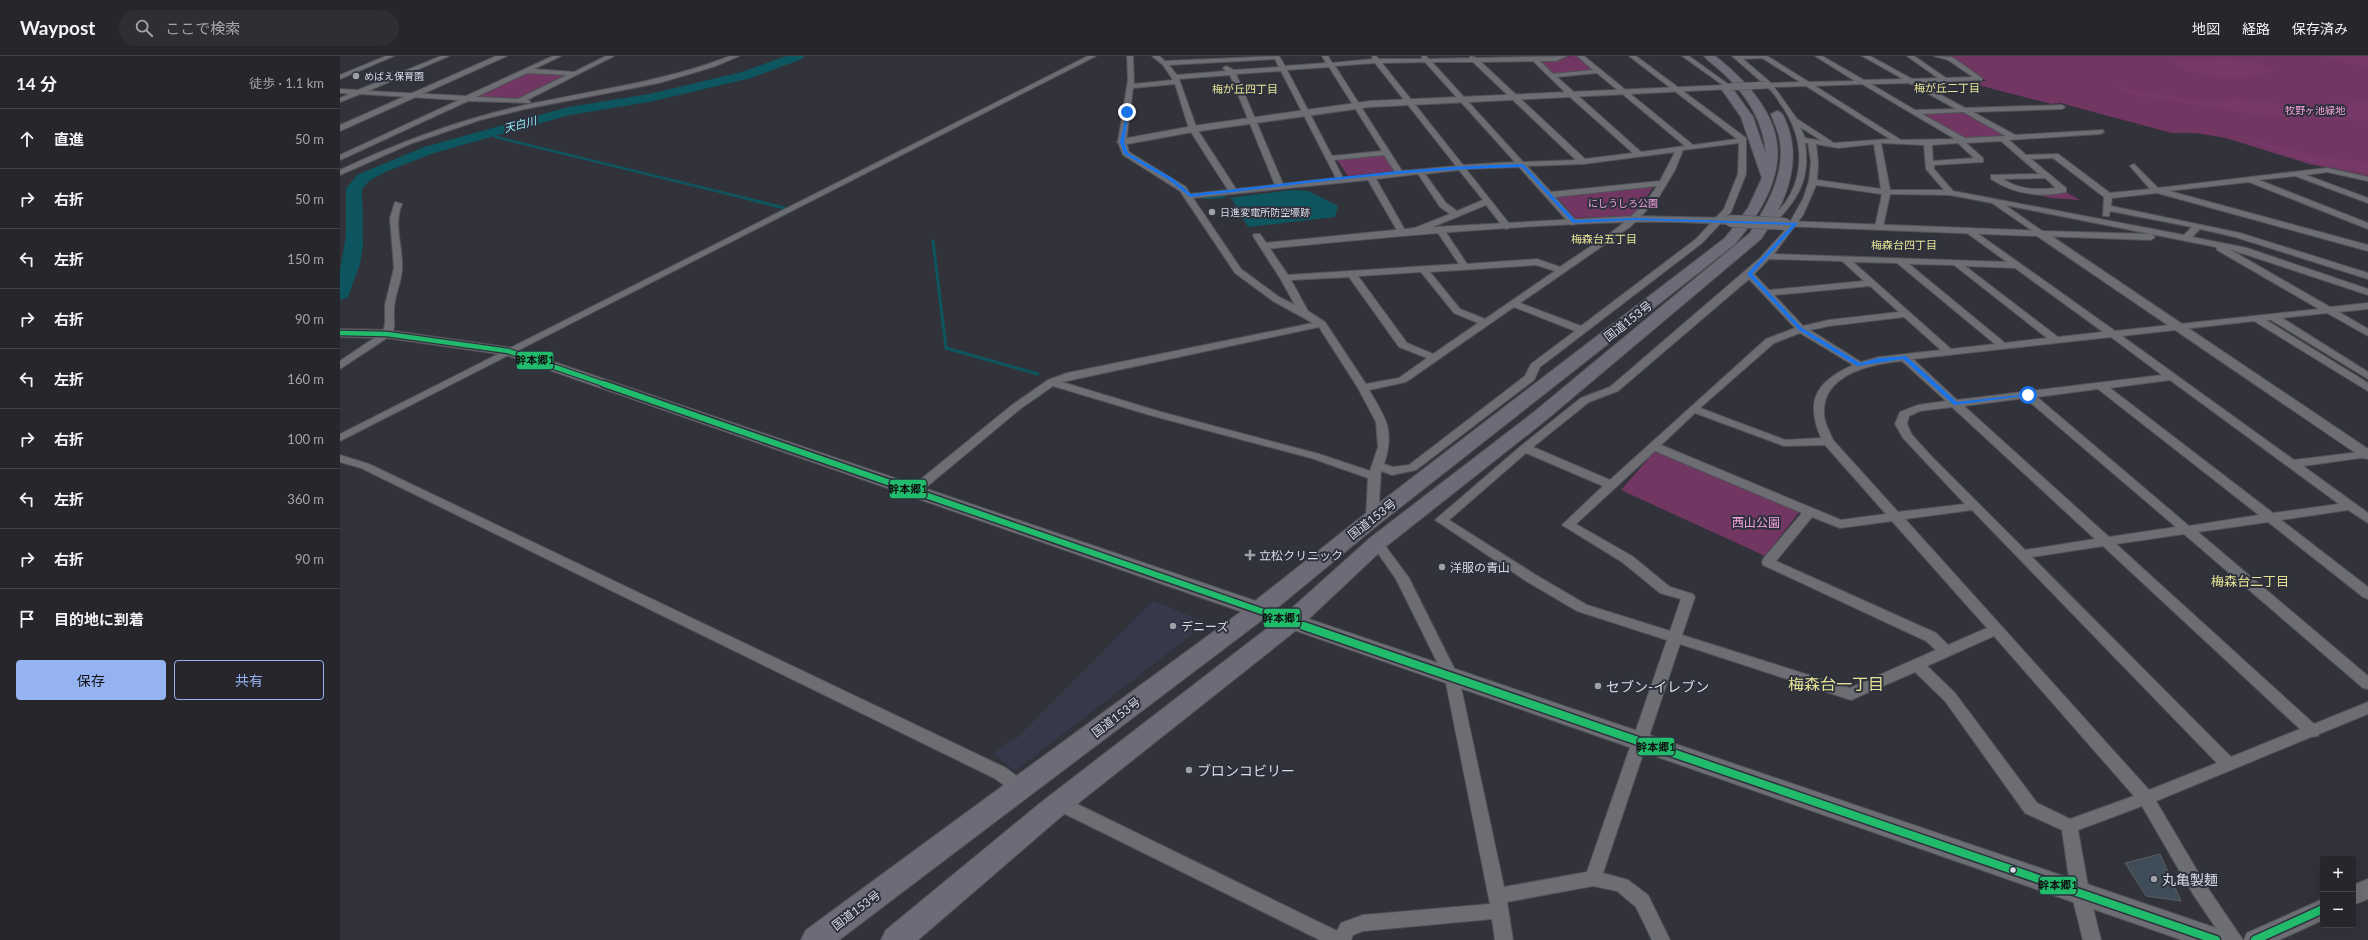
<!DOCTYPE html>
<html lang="ja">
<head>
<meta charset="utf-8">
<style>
  body { margin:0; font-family:Lato,"Noto Sans JP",sans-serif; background:#2e2e34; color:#f1f3f6 }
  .controls { position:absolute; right:12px; bottom:12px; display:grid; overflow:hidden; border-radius:4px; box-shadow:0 4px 16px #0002 }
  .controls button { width:36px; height:36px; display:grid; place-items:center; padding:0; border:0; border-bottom:1px solid #424348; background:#26262c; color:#f1f3f6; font:20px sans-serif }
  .stop { position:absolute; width:12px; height:12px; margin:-9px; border:3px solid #1a73e8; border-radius:50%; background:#fff }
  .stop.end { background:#1a73e8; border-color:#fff; box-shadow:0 1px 4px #0008 }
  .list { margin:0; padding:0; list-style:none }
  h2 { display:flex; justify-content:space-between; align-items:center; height:52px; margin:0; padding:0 16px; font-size:17px }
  h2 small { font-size:13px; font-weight:400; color:#a4a5a9 }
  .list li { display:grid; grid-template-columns:26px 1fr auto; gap:12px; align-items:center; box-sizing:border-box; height:60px; padding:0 16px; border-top:1px solid #424348 }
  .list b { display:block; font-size:15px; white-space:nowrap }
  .list em { font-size:13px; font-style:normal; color:#a4a5a9 }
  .actions { display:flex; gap:8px; padding:12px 16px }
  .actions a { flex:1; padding:9px 0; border:1px solid #95b2f1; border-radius:4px; text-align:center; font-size:14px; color:#95b2f1 }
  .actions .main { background:#95b2f1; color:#111 }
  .icon { flex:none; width:22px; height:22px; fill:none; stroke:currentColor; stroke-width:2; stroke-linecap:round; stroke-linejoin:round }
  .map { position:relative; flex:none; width:2028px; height:884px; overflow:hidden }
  header { display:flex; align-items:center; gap:24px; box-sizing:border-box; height:56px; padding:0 20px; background:#26262c; border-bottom:1px solid #424348 }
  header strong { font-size:19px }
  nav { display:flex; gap:22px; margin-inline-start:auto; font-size:14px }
  .search { width:280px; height:36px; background:#2e2e34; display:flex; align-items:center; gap:10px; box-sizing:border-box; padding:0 14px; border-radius:22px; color:#a4a5a9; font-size:15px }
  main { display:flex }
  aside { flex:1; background:#26262c }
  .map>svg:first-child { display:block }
</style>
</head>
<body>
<header>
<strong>Waypost</strong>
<div class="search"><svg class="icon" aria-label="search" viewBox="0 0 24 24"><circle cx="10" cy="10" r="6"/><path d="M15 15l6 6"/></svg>ここで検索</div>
<nav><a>地図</a><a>経路</a><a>保存済み</a></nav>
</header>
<main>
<aside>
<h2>14 分<small>徒歩 · 1.1 km</small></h2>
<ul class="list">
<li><svg class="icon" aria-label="ahead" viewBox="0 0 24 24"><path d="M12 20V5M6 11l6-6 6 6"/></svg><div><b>直進</b></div><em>50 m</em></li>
<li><svg class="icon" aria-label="right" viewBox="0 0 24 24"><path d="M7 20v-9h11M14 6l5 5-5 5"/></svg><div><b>右折</b></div><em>50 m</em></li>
<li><svg class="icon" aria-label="left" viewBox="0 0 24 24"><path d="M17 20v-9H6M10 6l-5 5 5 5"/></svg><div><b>左折</b></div><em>150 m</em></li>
<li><svg class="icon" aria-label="right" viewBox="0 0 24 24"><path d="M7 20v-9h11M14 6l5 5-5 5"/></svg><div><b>右折</b></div><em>90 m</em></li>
<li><svg class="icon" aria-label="left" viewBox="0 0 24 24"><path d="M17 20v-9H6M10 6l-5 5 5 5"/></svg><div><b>左折</b></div><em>160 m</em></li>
<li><svg class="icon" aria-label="right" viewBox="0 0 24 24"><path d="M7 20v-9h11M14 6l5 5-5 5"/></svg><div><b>右折</b></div><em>100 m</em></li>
<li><svg class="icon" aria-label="left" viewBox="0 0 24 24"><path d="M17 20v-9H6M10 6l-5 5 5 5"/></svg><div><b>左折</b></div><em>360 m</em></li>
<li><svg class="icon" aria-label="right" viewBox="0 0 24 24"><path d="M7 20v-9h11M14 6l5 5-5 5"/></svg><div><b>右折</b></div><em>90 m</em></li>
<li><svg class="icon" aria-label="arrive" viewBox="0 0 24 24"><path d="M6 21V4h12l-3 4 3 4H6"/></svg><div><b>目的地に到着</b></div></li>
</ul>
<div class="actions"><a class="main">保存</a><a>共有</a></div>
</aside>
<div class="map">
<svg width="2028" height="884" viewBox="0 0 2028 884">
  <rect width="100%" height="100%" fill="#32333a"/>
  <polygon fill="#35394a" points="813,545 867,567 675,715 653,697 677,682"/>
  <g fill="#723663">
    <polygon points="1231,0 1240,0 1257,15 1213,19 1198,4 1217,4"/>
    <polygon points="1603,0 2028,0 2028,120 1969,108 1886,82 1856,77 1832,77 1720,47 1712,48 1630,27 1646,25 1611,1"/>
    <polygon points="187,17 229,19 178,43 135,41"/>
    <polygon points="1621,56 1666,79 1624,82 1581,57"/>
    <polygon points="1041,98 1046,100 1055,115 1008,120 996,102"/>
    <polygon points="1314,130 1293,160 1235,162 1217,141"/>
    <polygon points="1726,136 1740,144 1712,142 1691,138"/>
    <polygon points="1315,395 1460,455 1425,500 1281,434"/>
  </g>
  <g fill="#763967">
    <polygon points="1983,0 2028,0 2028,11 1985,2"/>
    <path d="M1888,2L1913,6L1936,13C1904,28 1858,26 1829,4Z"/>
    <polygon points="1779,31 1871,46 1896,42 1958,50 2028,45 2028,65 1923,60 1786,38"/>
    <path d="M1911,83L1974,99L2028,107V117C1989,109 1945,104 1911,83Z"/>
  </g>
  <polygon fill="#0d565f" points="952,134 968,135 998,150 995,161 908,171 893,145 893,143 888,142"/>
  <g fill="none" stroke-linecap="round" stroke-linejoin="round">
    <g stroke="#0d565f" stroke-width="2.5">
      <polyline points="151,77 156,81 409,143"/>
      <polyline points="863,142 884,141"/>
    </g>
    <g stroke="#0d565f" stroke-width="3">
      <polyline points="405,142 444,152"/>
      <polyline points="593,185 606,292 698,318"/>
    </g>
    <polygon fill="#0d565f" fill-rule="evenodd" points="446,0 464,0 462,3 411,22 309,46 230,59 94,97 45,116 29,125 22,133 23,190 20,208 9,238 7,242 0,244 0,214 6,180 6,133 17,119 84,91 229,51 309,38 402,16"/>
  </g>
  <polygon fill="#3f4d58" stroke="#5b5e63" points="1820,798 1841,845 1806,840 1785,807"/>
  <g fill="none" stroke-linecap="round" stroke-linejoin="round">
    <defs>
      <g id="minor">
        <polygon points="46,0 54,0 0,23 0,19"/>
        <path d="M101,0H109L28,35L126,40L213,0H221L194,13L234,16L266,0H274L187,44L190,45V47L128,45L0,104V99L119,44L20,38L0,46V42L10,38L0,37V33L18,34ZM187,17L227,19L178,43L136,41Z"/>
        <path d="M390,0H399L373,11L319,27L185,53L140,64L70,88L0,119V114C59,86 121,63 185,49C254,34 324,26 390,0Z"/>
        <polygon points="748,0 756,0 0,385 0,378"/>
        <path d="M787,0H793L794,28L833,24L823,9L812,0H819L825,5L939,0L945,10L986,7L982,0H988L992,7L1033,3L1032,0H1036L1039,3H1082V0H1086L1089,3L1130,2V0L1137,2L1227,0L1216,5H1200L1213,18L1253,14L1237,0H1244L1353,89L1397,83L1289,0H1296L1406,82V118L1391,156L1362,187L1200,311L1194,324L1076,414L1052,419L1041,415L1038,463L1036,466H1028L1026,463L1028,422L971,402L813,360L713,330L680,353L578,438H570L568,435L570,432L672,349L708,324L727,317L973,267L933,245L895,217L840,135L783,99L778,86L788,24ZM935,3L939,11L894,14L886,10L883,12L886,15L837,19L829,9ZM1193,5L1230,41L1293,97L1245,103L1141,6ZM1085,6L1175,106L1123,109L1042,7ZM1092,6H1133L1236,104L1183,106ZM1035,7L1116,110L1062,115L995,10ZM989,11L1042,95L992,100L947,14ZM941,15L996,122L943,128L896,18ZM1257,17L1345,90L1301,96L1217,21ZM890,19L935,129L896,133L857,73L839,23ZM835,28L849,73L888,134L850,138L846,131L789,96L786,86L793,32ZM1399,87L1398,118L1384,153L1356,183L1241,270L1180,247L1290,171L1317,144L1335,114L1343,94ZM1335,96L1320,125L1211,136L1187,110L1243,108ZM1044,99L1055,116L1003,122L994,104ZM1179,111L1230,168L1233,169L1237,166L1215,141L1317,130C1295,166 1254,187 1220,211L1197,203L1127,208L1103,172L1100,171L1096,174L1119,208L948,219L920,178H914L913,180L940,222L955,249L939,241L901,213L853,142L1028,124L1058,176L1062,179L1066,176L1036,123L1078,118L1100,151L1110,158L1072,173V177H1078L1146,149L1164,172L1167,173L1171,170L1126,113ZM1119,114L1143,144L1117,155L1106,147L1085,118ZM1196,209L1215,215L1145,263L1120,253L1090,216ZM1081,216L1114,257L1138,267L1093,298L1067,287L1018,220ZM1009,221L1059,291L1087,302L1059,322L1026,328L985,266L968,255L951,224ZM1174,251L1235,275L1191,308L1185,320L1069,409L1053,411L1044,408C1055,374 1046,363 1029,334L1066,326ZM979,271L1018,332L1036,366L1038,391L1030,415L979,398L821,356L722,326Z"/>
        <polygon points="1342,0 1349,0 1392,31 1387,32"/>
        <path d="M1392,0H1427L1469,26L1515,25L1475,0H1482L1524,24L1563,23L1522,0H1530L1572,23L1598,22L1567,0H1574L1606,22L1633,21L1608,4L1594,0L1612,1L1642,22V24L1579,27L1625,52L1722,49L1725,51L1722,53L1633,56L1675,79L1763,74L1764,76L1760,78L1669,84L1686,99L1718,98L1770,137L1810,133L1790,110L1794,108L1818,132L1987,112L2028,121V125L1987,116L1966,119L2028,142V147L1955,120L1919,124L2028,167V173L1909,126L1829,135L2028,189V195L1817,137L1772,142L1771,150L1900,177L2028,217V223L1895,181L1860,173L1852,181L1907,192L2028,233V239L1889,193L1990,251L2028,247V253L1999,256L2028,273V280L1987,257L1942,262L2028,316V323L1931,264H1926L2028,327V335L1914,265L1782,280L1954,404L2028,395V401L1963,410L2028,457V467L2008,454L1941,464L2028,531V543L2023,541L1928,466L1858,476L2028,620V633L2023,632L1844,478L1776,488L1974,668L2028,646V658L1979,678L1978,680L1971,681L1816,745L1865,828L1903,884H1884L1853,838L1802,750L1738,774L1749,836L1761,884H1743L1731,836L1722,774L1685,757L1605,645L1575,616L1511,644L1340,588L1263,817L1288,824L1308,839L1330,884H1312L1296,851L1277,835L1253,830L1167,846L1173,884H1155L1152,863L1023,875L1013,879L1011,884H980L713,752L711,747L713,742L719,740L725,742L997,875L1001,867L1023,859L1150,848L1105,622L1056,523L1031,487L1037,483L1041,484L1069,522L1119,622L1164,831L1247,816L1327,584L1237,555L1186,525L1095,464L1181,390L1241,342L1270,331L1420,202L1446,173L1463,143L1469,125L1471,106L1468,87H1465C1471,126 1456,146 1429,173H1423V169C1430,162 1439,155 1445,147C1466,117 1463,80 1442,50C1437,43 1432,32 1424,30V28ZM1422,2L1460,26L1431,27L1403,3ZM1569,27L1616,53L1575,54L1531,28ZM1522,28L1615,83L1561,84L1475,30ZM1466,30L1550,83L1494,87L1457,63L1434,31ZM1623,56L1666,80L1625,82L1582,58ZM1460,71L1482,85L1465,82ZM1661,85L1699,118L1651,119V123C1674,138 1699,142 1726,136V132L1691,103L1713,102L1764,141L1763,160H1769L1770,155L1852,171L1844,179L1613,135L1594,113V109L1643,106V102L1626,87ZM1541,87L1584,89L1586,113L1604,134H1550ZM1618,87L1634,102L1593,105L1592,89ZM1476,88L1498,92L1534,88L1541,133L1477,124L1478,106ZM1705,122L1716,132C1697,134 1680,134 1663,123ZM1476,129L1542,138L1535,171L1539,174L1543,171L1550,138L1610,139L1652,147L1700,180L1811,184L1815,181L1811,178L1702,175L1665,149L1876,191L1877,194L1979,253L1775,275L1630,172L1627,173V177L1667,206L1434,198L1463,159ZM1429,203L1502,205L1524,225L1429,234L1414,218ZM1513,206L1557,207L1655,288L1611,293ZM1569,208L1614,209L1707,282L1665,287ZM1625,210L1675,212L1763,276L1718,281ZM1409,223L1455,272L1426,283L1270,424L1193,391L1249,346L1278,335ZM1530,230L1559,256L1489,264L1463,270L1434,239ZM1564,261L1601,294L1539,301L1521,306L1470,274L1489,270ZM1460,277L1513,309C1476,326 1465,344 1481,382L1445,384L1360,352L1434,287ZM1771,281L1822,319L1617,344L1573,303ZM1562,305L1606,345L1578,349L1560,356L1555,368L1563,382L1625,448L1558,456L1493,384C1490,376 1484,367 1484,358C1482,318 1531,308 1562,305ZM1830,324L1999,448L1933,457L1770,332ZM1758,333L1919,459L1849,470L1697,341ZM1685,342L1836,471L1769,481L1624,350ZM1612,351L1755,483L1685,494L1593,402L1572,379L1567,368L1569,360L1580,355ZM1355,357L1444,390L1485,389L1546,458L1501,464L1321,389ZM1315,395L1462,457L1423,503L1422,506L1423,509L1586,585L1596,594L1510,632L1342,579L1355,541L1353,538L1330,531L1292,500L1236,468ZM1186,397L1263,430L1222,469L1282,506L1320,537L1341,543L1330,575L1247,549L1196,519L1109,464ZM1632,454L1877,707L1809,734L1565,463ZM1472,461L1500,472L1552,465L1647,572L1608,589L1596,577L1436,505ZM1763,490L1960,673L1891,701L1692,501ZM1654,580L1794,740L1730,763L1697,747L1615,637L1587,610Z"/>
        <path d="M55,146L62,148C53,169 63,190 62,212C62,226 54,239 54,254C53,264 57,271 50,280L0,313V305L43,276L45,268V249L54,212L50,162Z"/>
        <path d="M0,399L29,408L666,712L686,727L688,732L686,737C674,741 664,728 654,722L21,412L0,406Z"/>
      </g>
      <g id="tertiary">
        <polygon points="156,0 167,0 0,75 0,69"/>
        <polygon points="1386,29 1390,31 1389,33 1030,51 853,76 782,89 777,86 782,83 853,70 1030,45"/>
        <path d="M1295,160L1391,162L1396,165L1391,168C1359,167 1326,165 1294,166C1171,169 1048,181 925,193L920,190L925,187L1075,172Z"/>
        <polygon points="1445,165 1704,175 2028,393 2028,403 2023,402 1697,180 1441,170 1440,168"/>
        <polygon points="2028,823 2028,843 2013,849 2013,829"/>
        <polygon points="1983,843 1983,864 1939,884 1904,884 1907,877"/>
      </g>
      <polygon id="secondary" points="0,273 47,274 173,292 1876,872 1885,876 1889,884 1842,884 166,299 47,282 0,281"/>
      <g id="trunk">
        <path d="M1364,0H1375C1452,61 1457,114 1395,188L1039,468L926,561L499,884H461L466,874L910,549L1025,458L1385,182L1408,152L1422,122L1401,61L1380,31L1382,29H1390L1413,61L1426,99C1424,65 1407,39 1382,16C1377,11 1369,6 1364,0Z"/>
        <path d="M1437,55C1444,56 1445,65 1448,71C1462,111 1443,151 1421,183L1206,364L1044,492L959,572L717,764L578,884H541L546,874L699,748L943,560L1030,482L1194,356L1410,177C1427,149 1445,119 1440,85C1439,76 1434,67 1431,58Z"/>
      </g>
    </defs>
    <use href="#minor" stroke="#505257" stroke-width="2"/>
    <use href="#tertiary" stroke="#505257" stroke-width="2"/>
    <use href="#secondary" stroke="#505257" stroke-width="2"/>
    <use href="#trunk" stroke="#505257" stroke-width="2"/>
    <use href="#minor" fill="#6d6e73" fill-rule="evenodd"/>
    <use href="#tertiary" fill="#6d6e73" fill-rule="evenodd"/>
    <use href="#secondary" fill="#6d6e73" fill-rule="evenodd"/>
    <use href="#trunk" fill="#6e6b78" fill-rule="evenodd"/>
    <defs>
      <polyline id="minor-bridge" points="1389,31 1426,29"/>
      <polyline id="tertiary-bridge" points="1391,165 1445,168"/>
    </defs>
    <use href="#minor-bridge" stroke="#505257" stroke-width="8" stroke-linecap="butt"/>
    <use href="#tertiary-bridge" stroke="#505257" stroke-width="13" stroke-linecap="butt"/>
    <use href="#minor-bridge" stroke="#6d6e73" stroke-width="7"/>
    <use href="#tertiary-bridge" stroke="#6d6e73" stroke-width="12"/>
    <defs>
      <polyline id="bus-1-far2" points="0,277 47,278 168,295 267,329"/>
      <polyline id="bus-1-far1" points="264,328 967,571"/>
      <g id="bus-1">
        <polyline points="964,570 1876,884"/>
        <polyline points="1915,884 1983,853"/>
      </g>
    </defs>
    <use href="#bus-1-far2" stroke="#2e313d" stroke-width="7"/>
    <use href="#bus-1-far1" stroke="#2e313d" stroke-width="9"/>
    <use href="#bus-1" stroke="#2e313d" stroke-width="11"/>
    <use href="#bus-1-far2" stroke="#20bc6c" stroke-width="4.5"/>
    <use href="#bus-1-far1" stroke="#20bc6c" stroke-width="6"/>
    <use href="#bus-1" stroke="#20bc6c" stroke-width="8"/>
  </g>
  <path fill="#1a73e8" d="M787,55L789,56L784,86L788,97L832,122L851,138C961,126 1072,110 1183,108L1235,164L1295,162L1458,167L1412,218L1462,272L1520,307L1539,302L1566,300L1617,346L1688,338L1691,339L1614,349L1563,303L1517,310L1459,274L1407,218L1452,169L1295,164L1233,167L1182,111C1071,113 960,128 850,141L829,124L784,98L780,86Z"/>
  <g fill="#9fa1a8" stroke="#2e313d" stroke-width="1.5">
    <circle cx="16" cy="20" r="4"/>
    <circle cx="872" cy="156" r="4"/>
    <path d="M908 493h4v4h4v4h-4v4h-4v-4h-4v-4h4z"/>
    <circle cx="1102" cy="511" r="4"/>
    <circle cx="833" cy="570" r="4"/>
    <circle cx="1258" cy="630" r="4"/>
    <circle cx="849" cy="714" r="4"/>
    <circle cx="1814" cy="823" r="4"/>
  </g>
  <circle fill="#dadce4" stroke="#2e313d" stroke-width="1.5" cx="1673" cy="814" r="3.5"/>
  <g text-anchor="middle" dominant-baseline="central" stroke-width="4" stroke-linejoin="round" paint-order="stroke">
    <g font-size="10" fill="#dadce4" stroke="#2e313d" text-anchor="start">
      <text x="24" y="20">めばえ保育園</text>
      <text x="880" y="156">日進変電所防空壕跡</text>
    </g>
    <g font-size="10" fill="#f4a3da" stroke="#2e313d">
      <text x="1975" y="54">牧野ヶ池緑地</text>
      <text x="1283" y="147">にしうしろ公園</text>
    </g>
    <g font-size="11" fill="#e6e394" stroke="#2e313d">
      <text x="1607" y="31">梅が丘二丁目</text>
      <text x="905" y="32">梅が丘四丁目</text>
      <text x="1264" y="182">梅森台五丁目</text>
      <text x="1564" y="188">梅森台四丁目</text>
    </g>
    <g font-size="11" font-style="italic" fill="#94f0fc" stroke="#2e313d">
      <text transform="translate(180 68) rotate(-15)">天白川</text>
    </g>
    <g font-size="12" fill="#dadce4" stroke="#2e313d">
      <text transform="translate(1288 265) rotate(-38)">国道153号</text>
      <text transform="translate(1032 463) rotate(-38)">国道153号</text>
      <text transform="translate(776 661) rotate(-37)">国道153号</text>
      <text transform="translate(516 854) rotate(-37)">国道153号</text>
    </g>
    <g font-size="12" fill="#f4a3da" stroke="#2e313d">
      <text x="1416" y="466">西山公園</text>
    </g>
    <g font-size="12" fill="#dadce4" stroke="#2e313d" text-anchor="start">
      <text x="919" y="499">立松クリニック</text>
      <text x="1110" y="511">洋服の青山</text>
      <text x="841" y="570">デニーズ</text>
    </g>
    <g font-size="13" fill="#e6e394" stroke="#2e313d">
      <text x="1910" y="525">梅森台二丁目</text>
    </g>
    <g font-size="14" fill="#dadce4" stroke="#2e313d" text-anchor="start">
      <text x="1266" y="630">セブン-イレブン</text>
      <text x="857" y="714">ブロンコビリー</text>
      <text x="1822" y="823">丸亀製麺</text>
    </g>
    <g font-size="16" fill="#e6e394" stroke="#2e313d">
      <text x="1496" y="627">梅森台一丁目</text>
    </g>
  </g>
  <g stroke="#2e313d" stroke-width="1.5">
    <rect x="176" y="295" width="38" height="19" rx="4" fill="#20bc6c"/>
    <rect x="549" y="423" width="38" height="20" rx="4" fill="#20bc6c"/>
    <rect x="923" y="552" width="38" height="20" rx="4" fill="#20bc6c"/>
    <rect x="1297" y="681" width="38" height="19" rx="4" fill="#20bc6c"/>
    <rect x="1699" y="820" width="38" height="19" rx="4" fill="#20bc6c"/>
  </g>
  <g font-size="11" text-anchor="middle" font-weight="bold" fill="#111">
    <text x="195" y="308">幹本郷1</text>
    <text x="568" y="437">幹本郷1</text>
    <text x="942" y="566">幹本郷1</text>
    <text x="1316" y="695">幹本郷1</text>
    <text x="1718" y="833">幹本郷1</text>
  </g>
</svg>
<div class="controls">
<button>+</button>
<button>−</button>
</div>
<div class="stop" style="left:1688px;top:339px"></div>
<div class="stop end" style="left:787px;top:56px"></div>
</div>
</main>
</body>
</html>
